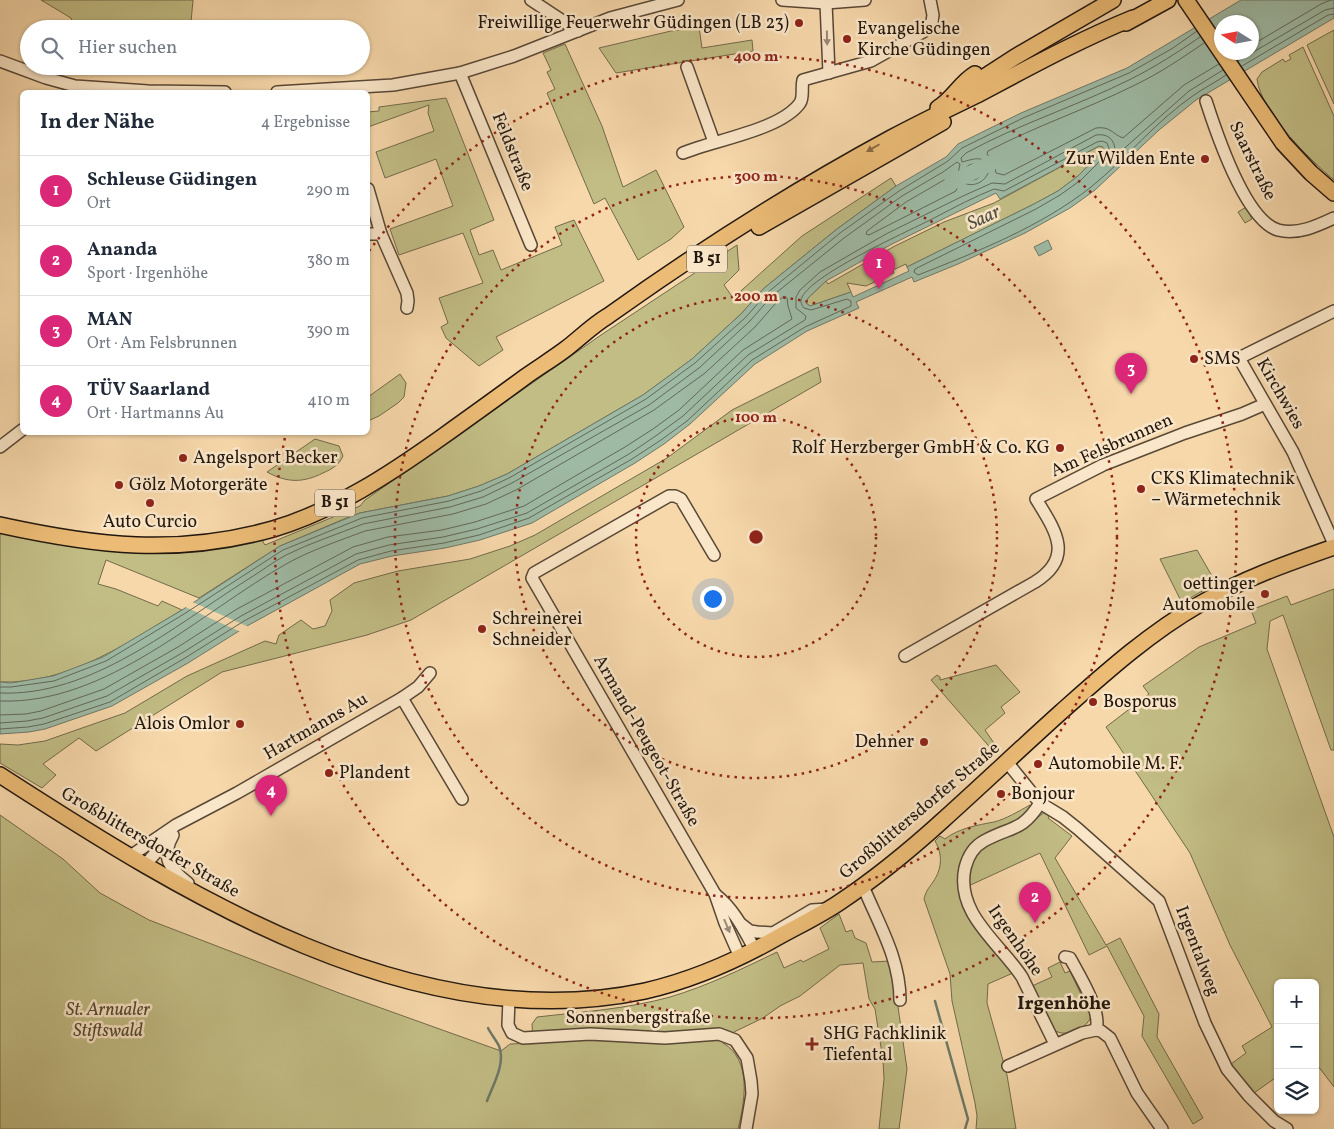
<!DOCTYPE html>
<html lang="de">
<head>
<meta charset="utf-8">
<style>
  body { margin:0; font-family:Vollkorn,serif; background:#f2f2f3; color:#1f2937 }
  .controls { position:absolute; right:15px; bottom:15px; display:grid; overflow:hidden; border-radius:8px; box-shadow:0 1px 4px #0004 }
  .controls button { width:45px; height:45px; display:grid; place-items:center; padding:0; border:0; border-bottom:1px solid #e0e1e3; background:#fff; color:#1f2937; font:25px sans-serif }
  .compass { position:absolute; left:1214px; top:15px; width:45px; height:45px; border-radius:50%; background:#fff; box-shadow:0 1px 4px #0004; rotate:281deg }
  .you { position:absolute; left:712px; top:598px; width:18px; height:18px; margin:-12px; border:4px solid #fff; border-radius:50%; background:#1a73e8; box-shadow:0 0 0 8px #1a73e833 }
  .badge { display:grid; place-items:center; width:32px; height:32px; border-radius:50%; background:#db2777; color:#fff; font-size:16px; font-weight:700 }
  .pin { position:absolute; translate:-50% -41px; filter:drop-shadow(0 1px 2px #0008) }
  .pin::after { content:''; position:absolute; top:26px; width:18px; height:15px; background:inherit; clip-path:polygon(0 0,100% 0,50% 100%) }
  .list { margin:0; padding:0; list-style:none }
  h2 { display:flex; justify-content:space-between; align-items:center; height:65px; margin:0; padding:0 20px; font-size:21px }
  h2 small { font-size:16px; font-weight:400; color:#747a83 }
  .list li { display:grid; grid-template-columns:32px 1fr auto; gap:15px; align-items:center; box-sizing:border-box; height:70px; padding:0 20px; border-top:1px solid #e0e1e3 }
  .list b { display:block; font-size:19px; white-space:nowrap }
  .list p { margin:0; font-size:16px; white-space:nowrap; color:#747a83 }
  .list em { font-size:16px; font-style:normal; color:#747a83 }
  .icon { flex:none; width:28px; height:28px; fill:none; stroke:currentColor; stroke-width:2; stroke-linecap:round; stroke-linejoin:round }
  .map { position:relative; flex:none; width:1334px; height:1129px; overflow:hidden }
  .search { position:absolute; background:#fff; box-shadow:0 1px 4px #0004; left:20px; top:20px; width:350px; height:55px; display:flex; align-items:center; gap:12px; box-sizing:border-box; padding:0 18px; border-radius:28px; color:#747a83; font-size:19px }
  .panel { position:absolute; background:#fff; box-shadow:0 1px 4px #0004; left:20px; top:90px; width:350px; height:345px; border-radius:8px }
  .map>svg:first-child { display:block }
</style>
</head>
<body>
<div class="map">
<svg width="1334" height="1129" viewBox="0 0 1334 1129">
  <rect width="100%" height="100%" fill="#f7d8ab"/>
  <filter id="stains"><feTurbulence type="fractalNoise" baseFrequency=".004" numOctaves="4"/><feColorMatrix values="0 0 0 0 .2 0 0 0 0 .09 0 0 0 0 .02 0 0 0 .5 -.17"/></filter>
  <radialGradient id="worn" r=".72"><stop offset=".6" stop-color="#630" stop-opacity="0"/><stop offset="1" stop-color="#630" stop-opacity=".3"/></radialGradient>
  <g fill="#c2bd85" stroke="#726a4a">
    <polygon points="41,0 193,0 191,22 146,29 75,29 71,18"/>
    <polygon points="699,27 702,48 752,40 753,51 616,73 599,48 671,31"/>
    <polygon points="1334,30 1334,104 1307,45"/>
    <polygon points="565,44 602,126 623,187 656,170 684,227 671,239 638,260 605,198 594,204 547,93 555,89 547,72 551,70 543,53"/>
    <path d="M1303,47L1334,116V180C1309,159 1261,112 1257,79L1262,72L1283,59L1285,62L1291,59L1289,55Z"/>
    <polygon points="446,98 494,220 470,230 479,255 493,250 501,270 562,245 555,227 574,220 604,281 496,337 503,350 479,366 446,338 441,327 448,323 439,298 483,283 463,233 399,255 390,229 453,206 436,159 385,178 376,152 434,131 428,113 429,105 368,127 368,112 379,111 379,107"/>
    <polygon points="1099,146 1103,147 1104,150 1078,176 1058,191 1034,204 907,267 906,264 895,269 893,270 894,273 866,286 847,283 851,292 810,306 806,303 808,298 826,281 828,284 893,247 944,222 994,203"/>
    <path d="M891,178L896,186L837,229L763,289L742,313L692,359L643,395L507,474L479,486L448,496L360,513L344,519L280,546L199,598L106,560L98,584L116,589L158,606L162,601L182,610C125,644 69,684 0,682V529C65,544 122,558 190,552C214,550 238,544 262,540L265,545L360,506L365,500L601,335L737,245L739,270L724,285L733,298L802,236Z"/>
    <polygon points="1246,207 1252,219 1245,223 1238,212"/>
    <polygon points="818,367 821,382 411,620 367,635 222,672 96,751 79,738 43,764 56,775 42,788 0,763 0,744 18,745 45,741 125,713 187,676 265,641 276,644 279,635 301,620 313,629 325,626 332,611 330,600 354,583 398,571 470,559 510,546 535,535 667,458 732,410"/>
    <polygon points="400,374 406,383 404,397 398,403 379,416 368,421 368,397"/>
    <path d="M315,439L339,446L343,456C339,465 332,469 323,473C303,483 287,483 267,472Z"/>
    <polygon points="1197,550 1216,583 1182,603 1160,559"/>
    <polygon points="1334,589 1334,750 1331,750 1283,615 1270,621 1267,649 1334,837 1334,1087 1315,1062 1315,983 1278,983 1278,1076 1254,1093 1239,1076 1231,1064 1246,1053 1242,1046 1272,1027 1230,945 1190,853 1106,727 1149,694 1143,686 1199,647 1256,623 1251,610 1287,596 1291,605"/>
    <polygon points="996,665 1020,692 1001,707 1005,713 985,730 998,749 994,752 931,680 937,675 940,677 940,680"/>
    <path d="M1030,805L1028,825L1046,811L1051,813L1048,818L1072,836L1055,858L1106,945L1120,938L1159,1014L1157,1037L1203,1118L1193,1124L1142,1036L1144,1016L1107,946L1089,955L1040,853L964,888L976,928L984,939L1013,973L988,984L987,1003L1007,1075L1016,1129H976L977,1116L975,1103L952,1001L950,974L924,899C926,891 928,889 933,882C942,869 943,855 935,841L940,836L945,839C959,828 978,825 994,822C1006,819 1019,811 1030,805Z"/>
    <path d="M0,815L63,859L100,893L149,920L339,993L501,1051L510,1044L533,1043L532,1024L537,1017C581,1012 627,1009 670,997C707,986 742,969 777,952L784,968L801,960L803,962L829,949L820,928L839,914L846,932L852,930L855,938L866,943L872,962L890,961L895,986L907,1069L899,1129H879L884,1079L883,1060L875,1009L869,999L863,963L840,965L800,996L780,1006L763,1018L734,1032L723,1043C752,1060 745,1101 738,1129H0Z"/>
    <path d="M1060,962L1065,973L1070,971L1091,1016C1088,1029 1062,1040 1052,1028L1032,986L1052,977L1048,968Z"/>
  </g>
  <g fill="#9ebaa5" stroke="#6d7969" fill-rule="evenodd">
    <path d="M1241,0H1334V18L1196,100L1159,130L1095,190L1070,208L1025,233L958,264L914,282L912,277L856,302L859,308L807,331L755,364L690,424L664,444L635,463L532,523L480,540L445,548L392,556L360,564L247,626L188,663L112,706L45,729L29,732L0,734V682L11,683L53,676L103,657L182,610L280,546L360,513L448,496L479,486L507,474L643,395L692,359L742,313L763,289L837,229L896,186L946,157L958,144L1021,113L1127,68ZM1222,22H1252V52H1222ZM1099,146L1103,147V150L1078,176L1058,191L1034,204L907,267L909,271L853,297L851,292L810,306L806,303L808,298L826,281L892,244L996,193L1000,199Z"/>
    <polygon points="1048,240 1052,249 1039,256 1034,247"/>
  </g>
  <polygon fill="#f7d8ab" points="190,601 249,627 241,632 183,606"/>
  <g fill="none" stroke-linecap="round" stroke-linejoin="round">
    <g stroke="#60695a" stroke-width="1">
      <path d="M1204,43C1182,58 1160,73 1135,85C1087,109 1036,126 988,151L987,154L994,162L996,173L1004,175L1096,128C1111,126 1112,134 1123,138L1184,85L1219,64"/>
      <polyline points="1252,45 1321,4 1331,0"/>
      <polyline points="1238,61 1325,10 1334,8"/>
      <polyline points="1242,66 1328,15 1334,14"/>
      <circle cx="973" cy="172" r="8"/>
      <polygon points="948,178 951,179 957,188 956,191 869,235 866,234 867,231 906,202"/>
      <polyline points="0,687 11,687 54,681 106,661 184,614 283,550 362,518 449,501 481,491 509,478 646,399 695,363 746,317 767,293 840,233 899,191 948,161 962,148 1023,118 1129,73 1173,48 1197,31"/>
      <path d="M0,693C91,697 174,626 247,580C260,572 273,562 286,555C310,543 338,534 363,524L450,507L483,497L512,483L649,405L699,368L750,321L771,297L844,238L902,196L943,172L957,162L960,164L958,174L962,182C972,188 984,183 988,173C988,153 974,159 962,162L961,158L966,153C1019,124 1077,106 1131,79C1155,67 1178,52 1200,37"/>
      <path d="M0,701C107,705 199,613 288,563C309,551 341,540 365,531L453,514L486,504L516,490L654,410L705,373L755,327L776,303L784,296L787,298L788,306L792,319L743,350L679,410L653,429L625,447L524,506L475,522L442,530L388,537L353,547L237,609L178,647L104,689L41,711L26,714L0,715"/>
      <path d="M0,723L27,721L43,718L107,696L182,653L241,616L356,554L389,545L443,537L477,529L527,513L629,454L657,435L683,416L748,355L805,320L806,316L796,308V297L800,290L820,272L886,234L963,196L992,183L1005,184L1096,135C1108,133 1115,140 1115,151L1119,153L1189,91L1223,70"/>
      <path d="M0,729L28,727L44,724L110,702L185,658L244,621L358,560L391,551L444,543L479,535L529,518L632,459L661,440L687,421L752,360L805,327L851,306V301L847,299L811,310L804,308C801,304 800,301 802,297C814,273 909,231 936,217C955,207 974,197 994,189L1004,191L1097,142L1102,141L1107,143L1109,148L1107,154L1081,180L1060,195L1036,209L915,269L914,272L918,275C977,252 1042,226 1091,187C1127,158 1156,121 1194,95C1204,88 1216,82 1226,75"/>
    </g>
    <g stroke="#6d7969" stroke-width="2.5">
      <polyline points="935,1001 968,1119 965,1129"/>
      <path d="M487,1101C493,1085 506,1063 499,1046C496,1040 491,1034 488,1028"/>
    </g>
    <polyline stroke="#9ebaa5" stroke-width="15" points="951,183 995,161"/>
    <defs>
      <g id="minor">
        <polyline points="531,0 578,31"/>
        <polyline points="782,0 826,3 865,0"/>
        <polyline points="826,3 829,73"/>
        <polyline points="0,61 46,78 75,86 148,91 225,92"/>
        <polyline points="687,67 714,142"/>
        <polyline points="460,73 531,245"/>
        <polyline points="277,92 393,85 460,73 514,56 610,18 678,0"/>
        <path d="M1206,101C1216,132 1245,220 1278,230C1298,235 1317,226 1334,218"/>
        <path d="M683,153C714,140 781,130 800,103C804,97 801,88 803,80L871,61L923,32L932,22L933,15L930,0"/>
        <polyline points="368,189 381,234 407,293 408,301 407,308"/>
        <polyline points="368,234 381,234"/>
        <polyline points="1334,311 1239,358 1293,452 1334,544"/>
        <polyline points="0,447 22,430"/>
        <polyline points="714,555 681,499 675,496 669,496 534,573 532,578 715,894 725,923 740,957"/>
        <path d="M905,656L1035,582C1075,557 1055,530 1036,499L1103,465L1185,433L1242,414L1265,404"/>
        <polyline points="402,698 462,799"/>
        <polyline points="1007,762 1040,803 1063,817 1078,829 1159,901 1205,1023 1227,1069 1249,1096 1274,1121 1287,1129"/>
        <path d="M1040,803C1022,832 1011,826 984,841C973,847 968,856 965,868C955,914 1001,944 1022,977L1055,1044"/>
        <path d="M173,835C160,858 170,869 188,883"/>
        <polyline points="129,857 176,825 237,793 402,698 418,687 430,673"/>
        <polyline points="144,866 169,838"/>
        <path d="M863,886C878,923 900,958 900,1000"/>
        <path d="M716,895C734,909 744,930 755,950"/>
        <polyline points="741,924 750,931 757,932 773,933 812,910 827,909"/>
        <path d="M1065,957L1070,958C1079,975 1102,1011 1096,1030"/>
        <polyline points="509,999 508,1025 512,1033 523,1038 590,1034 665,1038 719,1034 735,1040 747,1058 751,1081 752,1094 746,1129"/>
        <polyline points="1008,1066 1082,1033 1096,1030 1101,1031 1110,1038 1137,1093 1162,1129"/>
      </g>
      <g id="major">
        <polyline points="1186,0 1283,143 1311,173 1334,193"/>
        <polyline points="1126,23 1168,0"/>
        <polyline points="965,99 972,87 981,79 1015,57 1113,0"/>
        <path d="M938,108C953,99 960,83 975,74"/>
        <polyline points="759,227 943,122"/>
        <path d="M0,525C96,546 176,556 273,529C334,511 390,474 442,437C470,417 498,397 525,377C539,367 554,358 567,348C581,337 593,325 608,316C699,251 793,191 891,138C919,123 948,109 977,95C1028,68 1079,40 1133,18"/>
        <path d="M0,775C184,894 416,1040 645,991C693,980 738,960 780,936C800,925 821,915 840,902C876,878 910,850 942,821C982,785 1021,748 1061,712C1105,673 1148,634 1200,604C1242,579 1288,563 1334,547"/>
      </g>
    </defs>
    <use href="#minor" stroke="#584836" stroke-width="14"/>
    <use href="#major" stroke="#23180f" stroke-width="18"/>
    <use href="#minor" stroke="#fae6c8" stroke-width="11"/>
    <use href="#major" stroke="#ecbc76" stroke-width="15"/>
  </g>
  <defs><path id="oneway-solid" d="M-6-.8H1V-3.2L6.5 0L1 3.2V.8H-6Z" transform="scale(1.25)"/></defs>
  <g fill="#998975">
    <use href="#oneway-solid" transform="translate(827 38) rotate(89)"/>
    <use href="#oneway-solid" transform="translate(727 926) rotate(67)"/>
  </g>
  <use fill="#886a42" href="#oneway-solid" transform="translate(873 148) rotate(150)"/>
  <g fill="none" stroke="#8f2418" stroke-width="2.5" stroke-dasharray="2.5 5">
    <circle cx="756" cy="537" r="120"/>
    <circle cx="756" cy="537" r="241"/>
    <circle cx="756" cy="537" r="361"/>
    <path d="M369 251A481 481 0 1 1 286 433"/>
  </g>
  <g fill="#8f2418" stroke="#fae6c8" stroke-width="2">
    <circle cx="799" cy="23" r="5"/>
    <circle cx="847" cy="39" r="5"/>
    <circle cx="1205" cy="159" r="5"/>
    <circle cx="1194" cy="359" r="5"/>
    <circle cx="1060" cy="448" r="5"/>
    <circle cx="183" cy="458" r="5"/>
    <circle cx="119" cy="485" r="5"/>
    <circle cx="1141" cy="489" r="5"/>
    <circle cx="150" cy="503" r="5"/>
    <circle cx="1265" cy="594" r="5"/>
    <circle cx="482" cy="629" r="5"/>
    <circle cx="1093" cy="702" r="5"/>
    <circle cx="240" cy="724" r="5"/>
    <circle cx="924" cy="742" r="5"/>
    <circle cx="1038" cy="764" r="5"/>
    <circle cx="329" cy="773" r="5"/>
    <circle cx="1001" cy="794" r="5"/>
    <path d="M809.5 1036.5h5v5h5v5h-5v5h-5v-5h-5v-5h5z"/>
  </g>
  <g text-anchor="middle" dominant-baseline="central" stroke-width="5" stroke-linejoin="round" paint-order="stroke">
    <g fill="#fae6c8" stroke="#645646" stroke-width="1">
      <rect x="687" y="245.5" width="40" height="27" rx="4"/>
      <rect x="315" y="489.5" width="40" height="27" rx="4"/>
    </g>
    <g font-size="16" font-weight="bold" fill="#23180f">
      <text x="707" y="259">B 51</text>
      <text x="335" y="503">B 51</text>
    </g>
    <g font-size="18" fill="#23180f" stroke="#fae6c8" text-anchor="start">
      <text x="789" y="23" text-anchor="end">Freiwillige Feuerwehr Güdingen (LB 23)</text>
      <text x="857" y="29">Evangelische<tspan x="857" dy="21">Kirche Güdingen</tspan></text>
      <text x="1195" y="159" text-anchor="end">Zur Wilden Ente</text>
      <text x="1204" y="359">SMS</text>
      <text x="1050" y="448" text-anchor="end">Rolf Herzberger GmbH &amp; Co. KG</text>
      <text x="193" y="458">Angelsport Becker</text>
      <text x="1151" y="479">CKS Klimatechnik<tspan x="1151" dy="21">– Wärmetechnik</tspan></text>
      <text x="129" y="485">Gölz Motorgeräte</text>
      <text x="150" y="522" text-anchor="middle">Auto Curcio</text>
      <text x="1255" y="584" text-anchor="end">oettinger<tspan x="1255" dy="21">Automobile</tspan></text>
      <text x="492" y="619">Schreinerei<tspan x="492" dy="21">Schneider</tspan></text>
      <text x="1103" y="702">Bosporus</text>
      <text x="230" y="724" text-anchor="end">Alois Omlor</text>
      <text x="914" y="742" text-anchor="end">Dehner</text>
      <text x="1048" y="764">Automobile M. F.</text>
      <text x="339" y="773">Plandent</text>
      <text x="1011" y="794">Bonjour</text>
      <text x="823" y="1034">SHG Fachklinik<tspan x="823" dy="21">Tiefental</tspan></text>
    </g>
    <g font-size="18" fill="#23180f" stroke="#fae6c8">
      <text transform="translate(512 152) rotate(68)">Feldstraße</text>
      <text transform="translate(1252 161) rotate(64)">Saarstraße</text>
      <text transform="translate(1280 394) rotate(60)">Kirchwies</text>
      <text transform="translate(1112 446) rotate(-24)">Am Felsbrunnen</text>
      <text transform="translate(316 727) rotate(-30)">Hartmanns Au</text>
      <text transform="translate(646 741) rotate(60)">Armand-Peugeot-Straße</text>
      <text transform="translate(920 811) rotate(-40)">Großblittersdorfer Straße</text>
      <text transform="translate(150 843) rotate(30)">Großblittersdorfer Straße</text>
      <text transform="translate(1015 941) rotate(55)">Irgenhöhe</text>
      <text transform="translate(1197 951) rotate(69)">Irgentalweg</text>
      <text x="638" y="1018">Sonnenbergstraße</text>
    </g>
    <g font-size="18" font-style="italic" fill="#534a32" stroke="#fae6c8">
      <text x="108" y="1010">St. Arnualer<tspan x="108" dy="21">Stiftswald</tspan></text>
    </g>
    <g font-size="19" font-style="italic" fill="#4e5144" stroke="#fae6c8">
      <text transform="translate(984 218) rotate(-25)">Saar</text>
    </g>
    <g font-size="19" font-weight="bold" fill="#23180f" stroke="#fae6c8">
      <text x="1064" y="1004">Irgenhöhe</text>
    </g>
  </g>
  <circle cx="756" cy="537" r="8" fill="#8f2418" stroke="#fae6c8" stroke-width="2.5"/>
  <g font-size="15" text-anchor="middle" font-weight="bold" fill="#8f2418" stroke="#fae6c8" stroke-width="5" stroke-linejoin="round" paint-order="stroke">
    <text x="756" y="61">400 m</text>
    <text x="756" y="181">300 m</text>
    <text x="756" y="301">200 m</text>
    <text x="756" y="422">100 m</text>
  </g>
  <rect width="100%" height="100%" filter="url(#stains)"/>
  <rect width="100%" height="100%" fill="url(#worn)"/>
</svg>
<div class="controls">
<button>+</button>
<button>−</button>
<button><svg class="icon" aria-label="layers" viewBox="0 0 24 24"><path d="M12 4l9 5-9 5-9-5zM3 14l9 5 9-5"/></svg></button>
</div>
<svg class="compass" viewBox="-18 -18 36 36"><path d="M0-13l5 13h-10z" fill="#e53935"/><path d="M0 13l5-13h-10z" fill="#747a83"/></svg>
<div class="you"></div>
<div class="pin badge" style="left:879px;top:289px">1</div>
<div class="pin badge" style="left:1035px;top:923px">2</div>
<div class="pin badge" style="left:1131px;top:394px">3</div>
<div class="pin badge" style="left:271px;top:816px">4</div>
<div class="search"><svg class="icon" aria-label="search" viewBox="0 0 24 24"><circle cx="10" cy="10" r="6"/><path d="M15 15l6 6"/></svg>Hier suchen</div>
<section class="panel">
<h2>In der Nähe<small>4 Ergebnisse</small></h2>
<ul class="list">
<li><span class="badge">1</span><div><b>Schleuse Güdingen</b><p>Ort</p></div><em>290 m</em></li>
<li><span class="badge">2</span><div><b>Ananda</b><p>Sport · Irgenhöhe</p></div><em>380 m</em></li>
<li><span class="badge">3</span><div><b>MAN</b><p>Ort · Am Felsbrunnen</p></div><em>390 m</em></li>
<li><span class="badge">4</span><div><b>TÜV Saarland</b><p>Ort · Hartmanns Au</p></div><em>410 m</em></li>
</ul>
</section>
</div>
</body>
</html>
